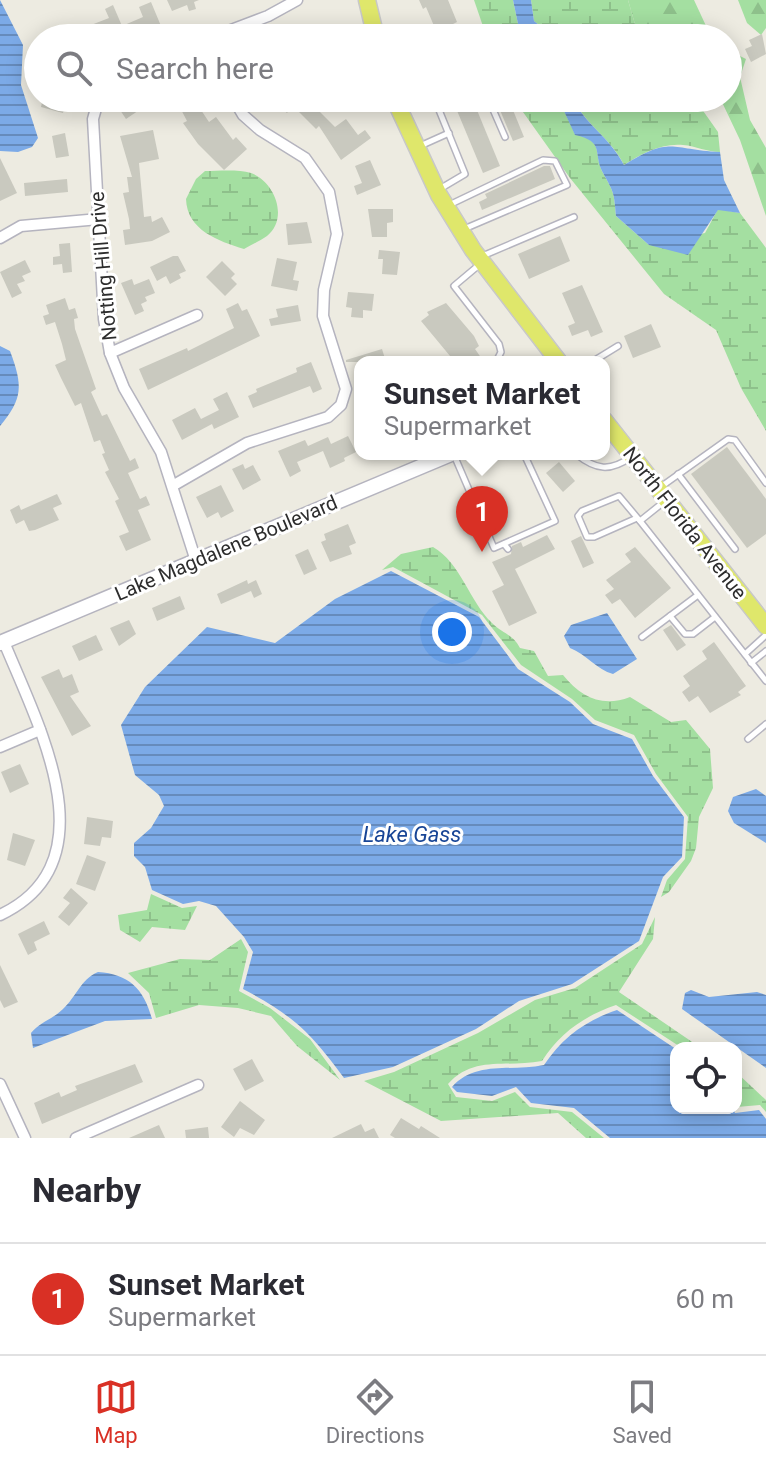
<!DOCTYPE html>
<html lang="en">
<head>
<meta charset="utf-8">
<style>
  body { margin:0; font-family:Roboto,sans-serif; background:#f2f2f3; color:#2b2b33 }
  .controls { position:absolute; right:24px; bottom:24px; display:grid; overflow:hidden; border-radius:16px; box-shadow:0 4px 20px #0003 }
  .controls button { width:72px; height:72px; display:grid; place-items:center; padding:0; border:0; border-bottom:2px solid #e1e1e2; background:#fff; color:#2b2b33; font:40px sans-serif }
  .you { position:absolute; left:452px; top:632px; width:28px; height:28px; margin:-20px; border:6px solid #fff; border-radius:50%; background:#1a73e8; box-shadow:0 0 0 12px #1a73e833 }
  .badge { display:grid; place-items:center; width:52px; height:52px; border-radius:50%; background:#d93025; color:#fff; font-size:26px; font-weight:700 }
  .pin { position:absolute; translate:-50% -66px; filter:drop-shadow(0 2px 4px #0008) }
  .pin::after { content:''; position:absolute; top:42px; width:28px; height:24px; background:inherit; clip-path:polygon(0 0,100% 0,50% 100%) }
  .popup { position:absolute; left:354px; top:356px; width:256px; height:104px; box-sizing:border-box; display:grid; place-content:center; border-radius:16px; background:#fff; filter:drop-shadow(0 2px 6px #0005); font-size:26px; white-space:nowrap; color:#7c7c81 }
  .popup b { font-size:30px; color:#2b2b33 }
  .popup::after { content:''; position:absolute; left:50%; top:100%; margin-left:-16px; border:16px solid transparent; border-top-color:#fff }
  .list { margin:0; padding:0; list-style:none }
  h2 { display:flex; justify-content:space-between; align-items:center; height:104px; margin:0; padding:0 32px; font-size:34px }
  h2 small { font-size:26px; font-weight:400; color:#7c7c81 }
  .list li { display:grid; grid-template-columns:52px 1fr auto; gap:24px; align-items:center; box-sizing:border-box; height:112px; padding:0 32px; border-top:2px solid #e1e1e2 }
  .list b { display:block; font-size:30px; white-space:nowrap }
  .list p { margin:0; font-size:26px; white-space:nowrap; color:#7c7c81 }
  .list em { font-size:26px; font-style:normal; color:#7c7c81 }
  .icon { flex:none; width:44px; height:44px; fill:none; stroke:currentColor; stroke-width:2; stroke-linecap:round; stroke-linejoin:round }
  .map { position:relative; flex:none; width:766px; height:1138px; overflow:hidden }
  .search { position:absolute; background:#fff; box-shadow:0 4px 20px #0003; left:24px; right:24px; top:24px; height:88px; display:flex; align-items:center; gap:20px; box-sizing:border-box; padding:0 28px; border-radius:44px; color:#7c7c81; font-size:30px }
  .sheet { height:216px; background:#fff }
  nav { display:flex; justify-content:space-around; align-items:center; box-sizing:border-box; height:112px; border-top:2px solid #e1e1e2; background:#fff; font-size:22px; color:#7c7c81 }
  nav a { display:grid; justify-items:center; gap:4px }
  nav .on { color:#d93025 }
  .map>svg:first-child { display:block }
</style>
</head>
<body>
<div class="map">
<svg width="766" height="1138" viewBox="0 0 766 1138">
  <defs>
    <pattern id="forest-firs" width="22" height="20" patternUnits="userSpaceOnUse" patternTransform="scale(2)"><rect width="22" height="20" fill="#a4dfa1"/><path d="M5 1l3.5 6h-7zM16 11l3.5 6h-7z" fill="#8ec08b"/></pattern>
    <pattern id="wetland-marsh" width="20" height="14" patternUnits="userSpaceOnUse" patternTransform="scale(2)"><rect width="20" height="14" fill="#a4dfa1"/><path d="M1 5h8M5 5V1M11 12h8M15 12V8" fill="none" stroke="#8ec08b"/></pattern>
    <pattern id="water-rules" width="6" height="5" patternUnits="userSpaceOnUse" patternTransform="scale(2)"><rect width="6" height="5" fill="#7caae7"/><path d="M0 2.5h6" fill="none" stroke="#668bbc"/></pattern>
  </defs>
  <rect width="100%" height="100%" fill="#edebe1"/>
  <g fill="url(#forest-firs)">
    <polygon points="628,0 694,0 707,28 724,38 639,38"/>
    <polygon points="738,0 766,0 766,28 761,35 747,23"/>
    <polygon points="728,50 746,59 740,77 750,120 766,148 766,216 740,140 720,98 728,98"/>
  </g>
  <g fill="url(#wetland-marsh)">
    <polygon points="474,0 513,0 521,38 487,38"/>
    <polygon points="531,0 628,0 639,38 555,38 534,21"/>
    <path d="M513,98H558L575,134C606,142 592,152 603,173C614,193 614,192 616,216L649,245L705,233L718,209L740,213L766,248V431L741,388L716,330L664,294L570,178Z"/>
    <path d="M573,98H694L718,132L720,152C707,152 696,146 683,145C661,143 641,154 624,165C611,138 585,125 573,98Z"/>
    <path d="M205,171C218,171 238,169 251,173C275,182 289,218 267,236C260,241 251,245 244,249C218,241 187,230 186,199L196,179Z"/>
    <path d="M433,547C461,563 469,601 492,623C503,634 513,634 520,648L534,651L548,676L563,675C581,697 602,708 630,697L671,722L686,720L710,749L713,788L699,817L696,848L691,861L669,892L661,897L667,880L685,859L688,817L656,774L634,735L595,720L572,699L521,665L482,615L393,567L382,570L401,554Z"/>
    <polygon points="151,894 182,908 197,906 185,930 152,927 140,942 120,930 118,915 147,910"/>
    <path d="M655,917L653,939L619,992L701,1048H682L616,1005C584,1016 560,1033 542,1061C507,1068 474,1055 448,1084L456,1097L492,1101L515,1092L530,1107L572,1112L604,1138H586L558,1113L441,1121L364,1081L394,1072L478,1033L535,1000L575,988L642,944Z"/>
    <polygon points="241,939 248,952 239,991 270,1008 310,1039 340,1080 297,1046 271,1016 238,1008 199,1005 156,1018 149,993 128,973 180,959 210,960"/>
    <polygon points="736,1072 766,1100 766,1112 760,1105 737,1107"/>
  </g>
  <g fill="url(#water-rules)">
    <polygon points="0,0 23,45 21,85 38,138 32,147 18,152 0,151"/>
    <polygon points="513,0 531,0 534,21 555,38 521,38"/>
    <path d="M558,98H573C584,124 610,137 624,165C672,135 671,150 720,152L724,180L740,213L718,210L688,255L649,245L616,216C614,192 614,193 603,173C592,153 606,142 575,135Z"/>
    <path d="M0,346L10,351C23,386 23,398 0,426Z"/>
    <path d="M391,571L479,617L518,669L570,702L593,724L632,739L653,776L684,817L682,857L663,877L639,941L572,984L519,1001L476,1029L393,1067L344,1078C311,1033 293,1015 243,989L253,952L244,937L216,906L199,901L183,904L152,890L145,867L134,856V843L151,828L164,806L159,795L135,775L121,725L145,687L207,627L275,643L335,599Z"/>
    <path d="M607,613L637,659L613,674C597,670 586,654 570,648L564,636L571,625Z"/>
    <polygon points="756,789 766,796 766,843 734,823 728,811 733,797"/>
    <path d="M98,972C129,974 144,989 152,1019L105,1021L33,1048L31,1033C40,1022 53,1019 63,1009C77,996 80,980 98,972Z"/>
    <polygon points="691,990 709,997 757,992 766,995 766,1068 682,1009 685,993"/>
    <path d="M617,1010L676,1049V1108H733L735,1113L759,1110L766,1119V1138H610L574,1108L531,1103L516,1087L492,1096L457,1092L452,1087C476,1060 512,1072 544,1065C563,1037 585,1021 617,1010Z"/>
  </g>
  <g fill="#c9c9bf">
    <polygon points="167,0 199,0 194,2 196,9 189,11 187,5 172,11"/>
    <polygon points="419,0 448,0 457,22 453,24 457,33 446,38 425,38 437,33 426,7 423,9"/>
    <polygon points="151,2 161,26 133,38 96,38 91,25 109,18 105,9 113,5 122,26 143,17 139,7"/>
    <polygon points="762,34 766,54 751,62 745,49 752,46 749,40"/>
    <polygon points="43,98 67,98 63,113 41,107"/>
    <polygon points="124,98 157,98 126,119 116,104"/>
    <polygon points="175,98 193,98 209,122 216,117 233,140 236,137 247,149 224,170 198,144 183,123 187,121"/>
    <polygon points="268,98 291,98 296,102 287,113"/>
    <polygon points="459,98 472,98 500,166 483,173 453,101"/>
    <polygon points="508,98 524,137 513,141 497,103"/>
    <polygon points="308,100 335,127 346,119 358,135 365,130 371,138 341,160 319,126 316,129 297,110"/>
    <polygon points="153,130 159,159 139,163 144,217 151,216 152,222 162,217 170,232 152,241 125,245 123,230 130,229 129,219 123,193 129,192 127,177 132,177 120,136"/>
    <polygon points="65,133 69,156 56,158 52,136"/>
    <polygon points="0,158 17,193 0,201"/>
    <polygon points="370,160 381,185 357,195 354,186 362,183 355,166"/>
    <polygon points="544,166 550,166 555,179 482,210 479,202 487,198 485,194"/>
    <polygon points="67,179 68,192 25,196 24,183"/>
    <polygon points="368,209 393,209 393,222 387,223 387,237 372,237"/>
    <polygon points="307,222 312,243 288,245 286,224"/>
    <polygon points="560,236 570,261 529,279 518,254"/>
    <polygon points="70,243 72,272 63,273 62,264 53,265 53,257 60,256 59,244"/>
    <polygon points="379,250 400,252 397,275 382,274 383,259 378,259"/>
    <polygon points="173,256 178,256 186,271 179,274 181,278 170,284 166,276 157,281 150,267"/>
    <polygon points="277,258 297,262 293,280 299,281 297,291 271,286"/>
    <polygon points="25,260 31,272 22,276 25,281 17,284 22,293 12,298 0,272"/>
    <polygon points="222,261 235,274 231,278 237,284 225,296 206,277"/>
    <polygon points="132,279 134,285 149,279 155,293 145,297 147,301 141,304 144,311 135,315 121,283"/>
    <polygon points="582,285 603,332 591,337 588,330 572,336 568,326 575,323 562,293"/>
    <polygon points="348,292 374,294 372,311 363,310 363,318 351,317 352,308 346,307"/>
    <polygon points="65,298 69,310 75,308 78,318 74,319 75,329 96,389 91,392 102,416 107,414 130,461 135,458 139,468 128,473 140,499 146,496 150,505 138,510 151,540 126,551 119,536 129,532 115,501 119,499 105,472 109,470 102,454 105,453 100,440 94,442 81,403 75,406 61,378 55,365 66,360 62,344 55,322 46,325 43,316 49,314 46,305"/>
    <polygon points="238,303 242,311 247,309 260,336 148,390 139,369 187,348 188,351 234,328 226,309"/>
    <polygon points="446,303 474,336 479,346 475,349 484,362 467,362 464,358 455,362 421,321 429,315 427,312"/>
    <polygon points="298,305 301,321 271,326 269,319 278,317 276,309"/>
    <polygon points="651,324 661,347 633,358 624,336"/>
    <polygon points="382,349 386,362 346,362 346,360"/>
    <polygon points="311,362 322,389 313,393 310,386 253,408 248,396 257,392 256,389 297,372 296,368"/>
    <polygon points="227,392 239,417 214,429 212,424 182,440 172,420 195,408 201,419 219,410 213,399"/>
    <polygon points="348,436 356,452 344,458 345,461 330,468 323,451 297,462 301,471 290,477 278,451 305,440 308,446 328,437 331,444"/>
    <polygon points="727,447 766,499 766,534 747,548 691,474"/>
    <polygon points="559,462 575,481 563,492 546,473"/>
    <polygon points="243,464 245,469 253,465 261,480 243,490 232,469"/>
    <polygon points="221,485 234,511 221,518 218,512 207,518 196,497"/>
    <polygon points="57,494 62,504 53,508 59,520 35,530 29,531 24,520 16,524 10,510 19,505 21,510"/>
    <polygon points="348,524 356,543 349,546 352,554 330,562 321,542 326,540 324,534"/>
    <polygon points="547,535 555,549 515,569 537,613 509,626 492,591 504,585 492,562 511,554 512,546 521,542 523,547"/>
    <polygon points="581,536 594,563 583,568 571,541"/>
    <polygon points="635,547 671,588 635,618 620,599 612,604 605,595 614,589 606,580 631,562 625,554"/>
    <polygon points="308,549 317,569 304,575 295,555"/>
    <polygon points="247,580 248,584 256,580 262,594 254,598 251,591 221,604 217,594"/>
    <polygon points="180,596 185,609 157,621 152,608"/>
    <polygon points="129,620 136,634 119,646 110,628"/>
    <polygon points="671,625 686,645 677,651 663,630"/>
    <polygon points="96,635 103,650 79,661 72,646"/>
    <polygon points="714,642 746,686 738,692 741,695 710,713 698,696 689,702 682,692 690,686 683,676 707,659 702,651"/>
    <polygon points="59,669 63,678 72,674 79,692 70,696 91,726 72,736 41,677"/>
    <polygon points="20,764 29,784 10,793 1,772"/>
    <polygon points="87,817 113,821 111,838 102,837 100,846 84,844"/>
    <polygon points="13,833 35,840 25,866 7,860"/>
    <polygon points="87,855 106,862 95,891 76,884"/>
    <polygon points="71,888 88,903 69,926 58,917 70,903 63,898"/>
    <polygon points="44,921 50,934 34,942 37,950 28,955 18,934"/>
    <polygon points="0,965 18,1002 4,1008 0,1000"/>
    <polygon points="252,1059 264,1081 245,1091 233,1069"/>
    <polygon points="135,1064 143,1082 42,1124 34,1103 59,1092 61,1097 77,1090 75,1086"/>
    <polygon points="240,1101 265,1120 254,1135 240,1128 234,1137 221,1127"/>
    <polygon points="401,1118 419,1129 421,1126 440,1138 395,1138 390,1135"/>
    <polygon points="361,1124 365,1132 374,1128 379,1138 332,1138"/>
    <polygon points="159,1125 165,1138 129,1138"/>
    <polygon points="208,1127 209,1138 186,1138 185,1130"/>
  </g>
  <g fill="none" stroke-linecap="round" stroke-linejoin="round">
    <defs>
      <g id="service">
        <polyline points="488,98 505,137"/>
        <polyline points="420,146 449,133"/>
        <polyline points="438,190 465,174 437,105 442,98"/>
        <polyline points="447,206 543,160 555,161 567,185 464,229"/>
        <polyline points="480,257 574,217"/>
        <polyline points="479,265 454,286 499,344 501,352 496,362"/>
        <polyline points="592,362 618,346"/>
        <path d="M576,454C596,470 610,472 631,457"/>
        <polyline points="454,455 494,548 555,521 524,454"/>
        <polyline points="678,474 735,549"/>
        <polyline points="662,486 728,439 735,440 766,483"/>
        <polyline points="665,501 640,521 766,681"/>
        <polyline points="637,518 594,537 587,537 578,516 582,511 619,496 640,521"/>
        <polyline points="504,544 508,549"/>
        <polyline points="670,616 685,634 693,634 715,617"/>
        <polyline points="642,637 698,595"/>
        <polyline points="745,654 766,635"/>
        <polyline points="751,663 766,651"/>
        <polyline points="748,739 766,724"/>
      </g>
      <g id="minor">
        <polyline points="210,38 268,16 297,0"/>
        <polyline points="99,98 93,119 104,319 110,353 124,388 161,452 196,561"/>
        <polyline points="0,238 21,226 99,219"/>
        <polyline points="110,353 197,315"/>
        <polyline points="174,485 247,443 328,417 341,405 346,389 323,316 324,290 337,234 329,192 305,158 260,130 243,115 233,98"/>
        <polyline points="0,747 40,730"/>
        <path d="M0,915C113,862 37,723 4,642"/>
        <polyline points="0,1084 25,1138"/>
        <polyline points="76,1138 198,1085"/>
      </g>
      <polyline id="tertiary" points="0,643 451,454"/>
      <g id="primary">
        <polyline points="367,0 376,38"/>
        <polyline points="394,98 439,195 473,250 559,362"/>
        <polyline points="604,420 766,626"/>
      </g>
    </defs>
    <use href="#service" stroke="#b5b4bf" stroke-width="8"/>
    <use href="#minor" stroke="#b5b4bf" stroke-width="13"/>
    <use href="#tertiary" stroke="#b5b4bf" stroke-width="17"/>
    <use href="#primary" stroke="#c8c8c8" stroke-width="19"/>
    <use href="#service" stroke="#fff" stroke-width="5"/>
    <use href="#minor" stroke="#fff" stroke-width="10"/>
    <use href="#tertiary" stroke="#fff" stroke-width="14"/>
    <use href="#primary" stroke="#dfe76b" stroke-width="16"/>
  </g>
  <g text-anchor="middle" dominant-baseline="central" stroke-width="6" stroke-linejoin="round" paint-order="stroke">
    <g font-size="20" fill="#2d2d2d" stroke="#fff">
      <text transform="translate(103 266) rotate(-95)">Notting Hill Drive</text>
      <text transform="translate(685 523) rotate(52)">North Florida Avenue</text>
      <text transform="translate(226 548) rotate(-23)">Lake Magdalene Boulevard</text>
    </g>
    <g font-size="22" font-style="italic" fill="#184596" stroke="#fff">
      <text x="412" y="834">Lake Gass</text>
    </g>
  </g>
</svg>
<div class="controls">
<button><svg class="icon" aria-label="locate" viewBox="0 0 24 24"><circle cx="12" cy="12" r="6"/><path d="M12 2v4M12 18v4M2 12h4M18 12h4"/></svg></button>
</div>
<div class="you"></div>
<div class="pin badge" style="left:482px;top:552px">1</div>
<div class="popup"><b>Sunset Market</b>Supermarket</div>
<div class="search"><svg class="icon" aria-label="search" viewBox="0 0 24 24"><circle cx="10" cy="10" r="6"/><path d="M15 15l6 6"/></svg>Search here</div>
</div>
<section class="sheet">
<h2>Nearby<small></small></h2>
<ul class="list">
<li><span class="badge">1</span><div><b>Sunset Market</b><p>Supermarket</p></div><em>60 m</em></li>
</ul>
</section>
<nav>
<a class="on"><svg class="icon" aria-label="map" viewBox="0 0 24 24"><path d="M3 6l6-2 6 2 6-2v14l-6 2-6-2-6 2zM9 4v14M15 6v14"/></svg>Map</a>
<a><svg class="icon" aria-label="directions" viewBox="0 0 24 24"><path d="M12 3l9 9-9 9-9-9zM9 14v-3h6M13 9l2 2-2 2"/></svg>Directions</a>
<a><svg class="icon" aria-label="saved" viewBox="0 0 24 24"><path d="M7 4h10v16l-5-4-5 4z"/></svg>Saved</a>
</nav>
</body>
</html>
